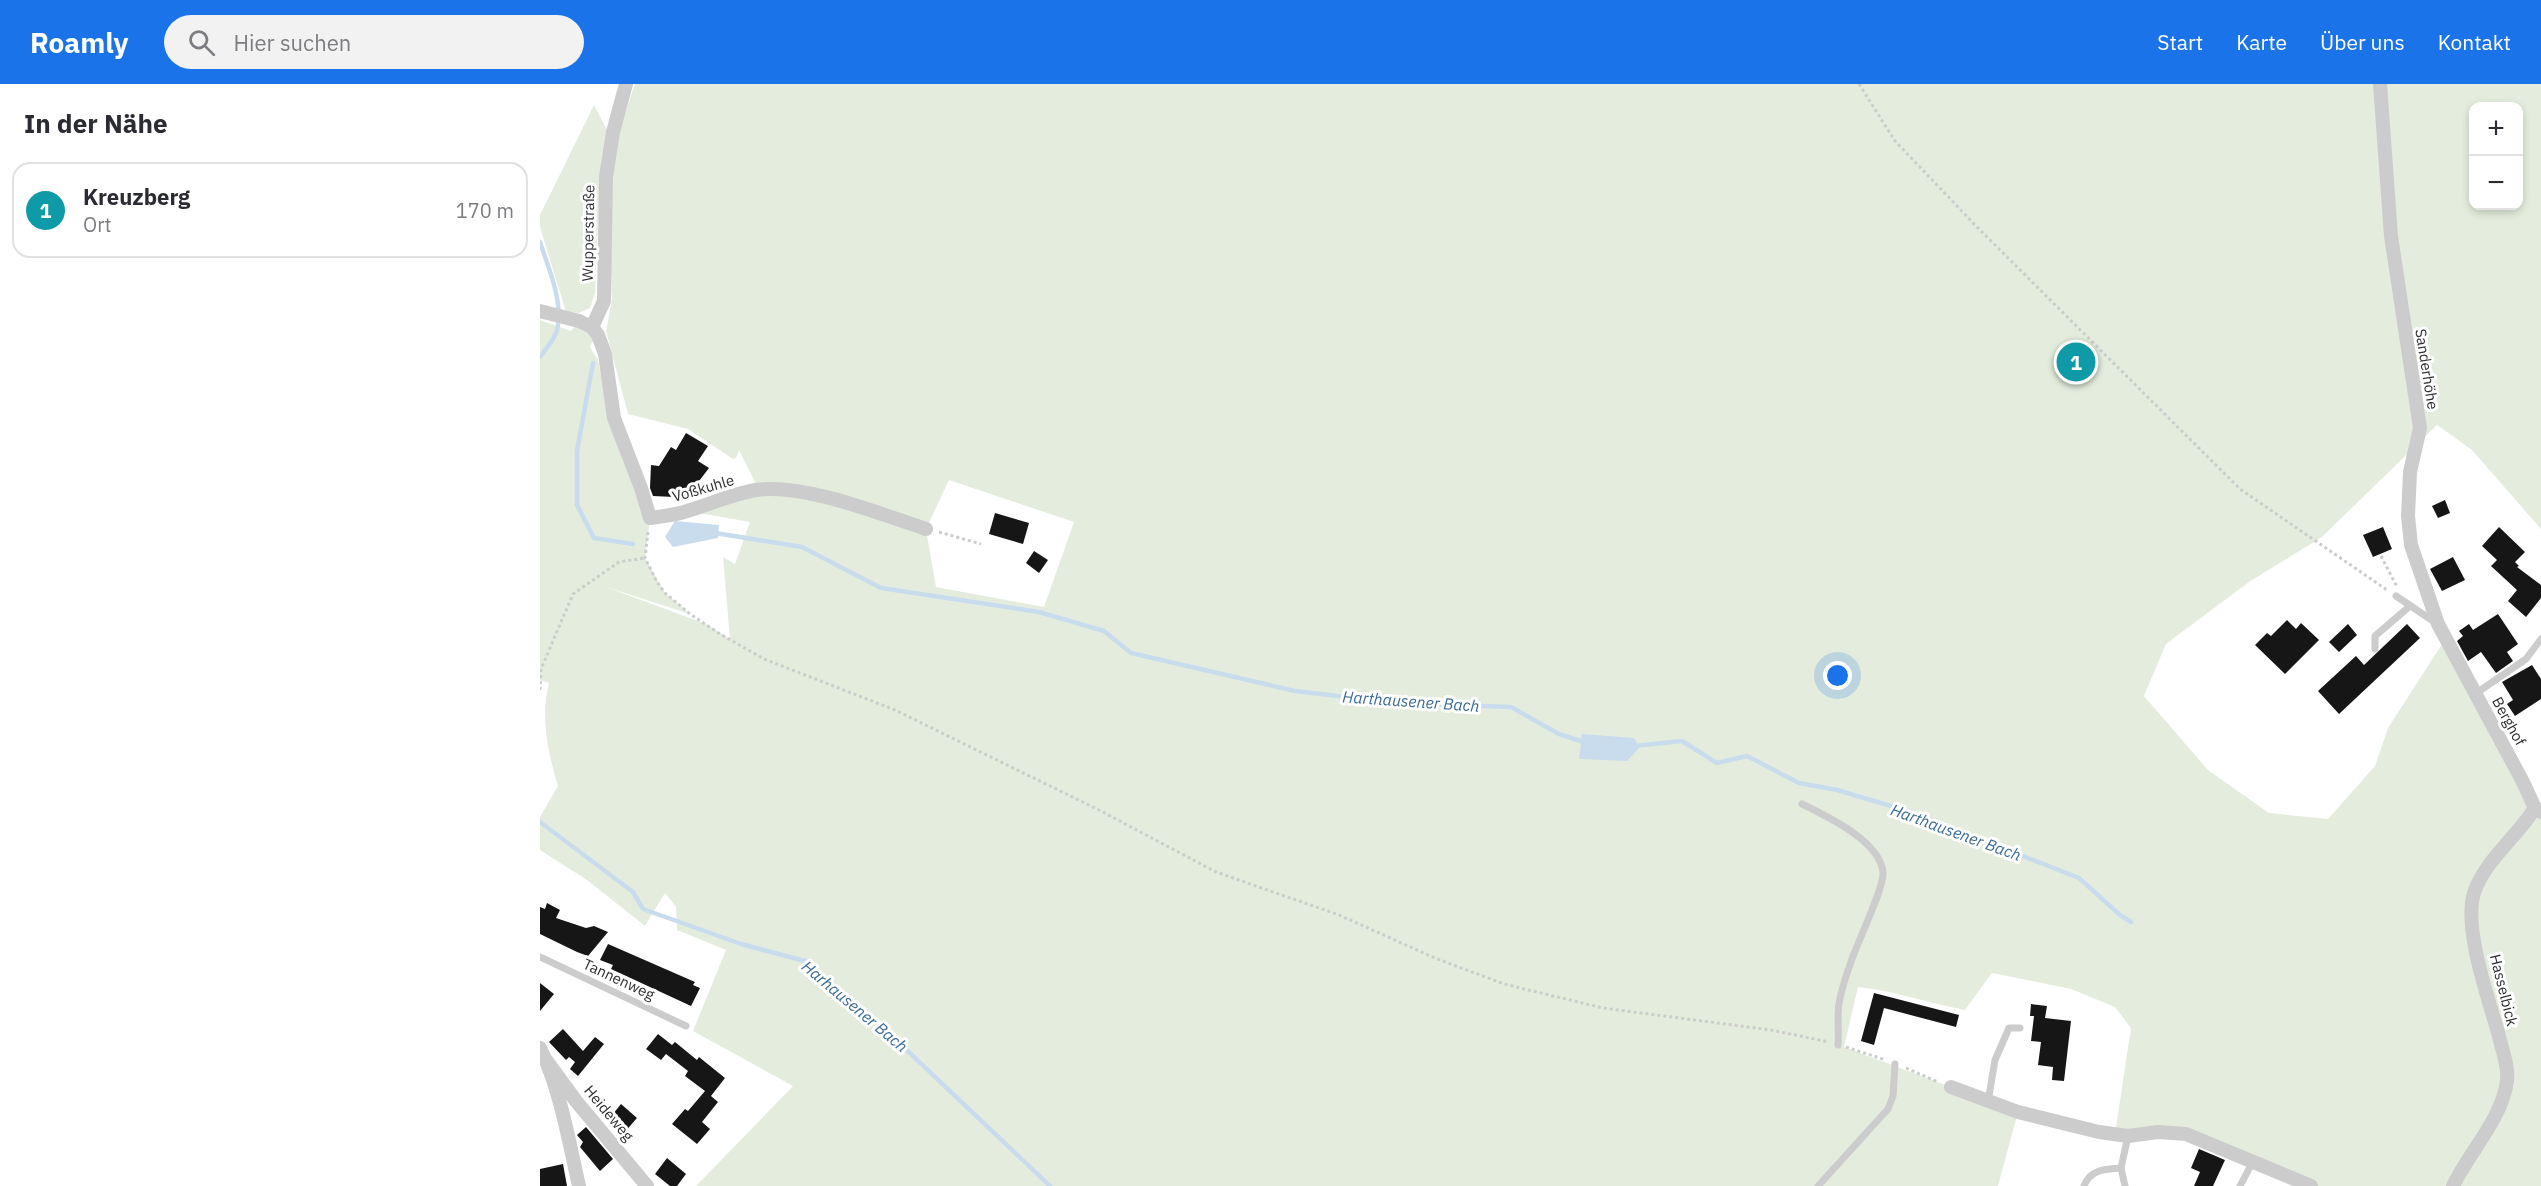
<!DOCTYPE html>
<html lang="de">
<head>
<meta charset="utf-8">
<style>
  body { margin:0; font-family:"IBM Plex Sans",sans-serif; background:#f2f2f3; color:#2b2b33 }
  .controls { position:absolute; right:18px; top:18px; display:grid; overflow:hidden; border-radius:12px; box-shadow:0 3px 9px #0003 }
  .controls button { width:54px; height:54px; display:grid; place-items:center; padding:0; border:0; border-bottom:2px solid #e1e1e2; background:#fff; color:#2b2b33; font:30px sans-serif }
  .you { position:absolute; left:1298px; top:592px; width:21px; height:21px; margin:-15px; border:4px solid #fff; border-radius:50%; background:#1a73e8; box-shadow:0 0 0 9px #1a73e833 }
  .badge { display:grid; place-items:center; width:39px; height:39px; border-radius:50%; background:#1a73e8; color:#fff; font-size:20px; font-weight:700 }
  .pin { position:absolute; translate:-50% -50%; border:3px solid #fff; box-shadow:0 2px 6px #0006 }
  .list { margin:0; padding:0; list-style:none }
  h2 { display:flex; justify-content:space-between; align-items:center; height:78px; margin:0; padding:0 24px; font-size:26px }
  h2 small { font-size:20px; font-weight:400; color:#7c7c81 }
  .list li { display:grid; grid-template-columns:39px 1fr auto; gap:18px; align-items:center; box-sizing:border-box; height:96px; margin:0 12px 12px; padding:0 12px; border:2px solid #e1e1e2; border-radius:18px }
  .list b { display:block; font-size:22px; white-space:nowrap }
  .list p { margin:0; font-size:20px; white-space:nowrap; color:#7c7c81 }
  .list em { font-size:20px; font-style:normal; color:#7c7c81 }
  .icon { flex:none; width:33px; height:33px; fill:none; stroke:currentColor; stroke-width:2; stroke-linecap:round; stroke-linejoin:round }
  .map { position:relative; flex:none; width:2001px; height:1102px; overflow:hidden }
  header { display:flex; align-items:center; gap:36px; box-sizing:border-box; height:84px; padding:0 30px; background:#1a73e8; color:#fff }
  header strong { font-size:28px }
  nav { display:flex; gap:33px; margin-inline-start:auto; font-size:21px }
  .search { width:420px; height:54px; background:#f2f2f3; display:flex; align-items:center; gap:15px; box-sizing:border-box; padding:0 21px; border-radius:33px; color:#7c7c81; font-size:22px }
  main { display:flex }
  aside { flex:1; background:#fff }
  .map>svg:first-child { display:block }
</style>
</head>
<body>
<header>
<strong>Roamly</strong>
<div class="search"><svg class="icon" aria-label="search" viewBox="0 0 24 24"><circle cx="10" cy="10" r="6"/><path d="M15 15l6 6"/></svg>Hier suchen</div>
<nav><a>Start</a><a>Karte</a><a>Über uns</a><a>Kontakt</a></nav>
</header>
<main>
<aside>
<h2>In der Nähe<small></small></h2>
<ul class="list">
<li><span class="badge" style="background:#0f9aa8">1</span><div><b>Kreuzberg</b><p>Ort</p></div><em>170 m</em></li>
</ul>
</aside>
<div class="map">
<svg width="2001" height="1102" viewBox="0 0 2001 1102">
  <rect width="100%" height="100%" fill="#fff"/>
  <g fill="#e4eddd" fill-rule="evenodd">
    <path d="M95,0H2001V445L1932,366L1897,341L1782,453L1709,498L1626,560L1604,612L1668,686L1729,729L1788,735L1835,682L1848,644L1902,560L2001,728V1102H1771L1659,1054L1575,1050L1591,944L1575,923L1531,905L1452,889L1425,926C1389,919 1354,907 1318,903L1304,963L1478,1028L1458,1102H156L253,1002L153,947L186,866L137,846L136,823L125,809L105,842L47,796L0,766V733L18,702C8,669 0,632 9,599L0,596V236L31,247L39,237L61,240L50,263L58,276L70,335L110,434L105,474L125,509L150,530L66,503L166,540L190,555L183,473L195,480L210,438L148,427L219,406L199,366L196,374L193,375L148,345L88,330L66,247L72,215L69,135L72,94L78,50ZM1934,22H1978V122H1934ZM409,396L534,438L504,523L396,503L386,445Z"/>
    <polygon points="54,21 68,48 60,93 55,209 50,224 39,229 26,228 0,143 0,131"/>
  </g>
  <g fill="#c9dced">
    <polygon points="135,437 179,441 178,454 133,463 125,453"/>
    <polygon points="1042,650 1094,654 1100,663 1087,677 1039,675"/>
  </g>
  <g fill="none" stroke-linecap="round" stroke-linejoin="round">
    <g stroke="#c9dced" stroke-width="4.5">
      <path d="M0,158C8,183 22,214 18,241C17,253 7,263 0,273"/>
      <polyline points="53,279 37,367 37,421 54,454 93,460"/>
      <polyline points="175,449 262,463 341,504 499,528 564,547 591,569 755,607 858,619 971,623 1019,650 1047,659"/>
      <polyline points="1094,662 1142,657 1177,679 1207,672 1259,699 1297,706 1371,728 1539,794 1580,831 1591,838"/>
      <polyline points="0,738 93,808 103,825 201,860 265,877 334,935 510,1102"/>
    </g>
  </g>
  <g fill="#161616">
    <polygon points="146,349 168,362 158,377 169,384 156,401 156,414 113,412 110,404 111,381 119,382 131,363 136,366"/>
    <polygon points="1905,416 1910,429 1898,434 1892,422"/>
    <polygon points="455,429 489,439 483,460 449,450"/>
    <polygon points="1843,443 1852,465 1833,473 1823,451"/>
    <polygon points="1959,443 1985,468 1975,478 1979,482 1977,483 2001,501 2001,514 1986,533 1968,517 1977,506 1951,482 1957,476 1942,462"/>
    <polygon points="494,467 508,476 499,489 486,479"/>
    <polygon points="1913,473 1925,496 1902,507 1890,485"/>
    <polygon points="1958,530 1978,560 1967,568 1973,577 1956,589 1941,568 1928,577 1917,557 1923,552 1919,547 1929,540 1933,546"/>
    <polygon points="1747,536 1756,545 1761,539 1779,556 1745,590 1715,561 1727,549 1731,552"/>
    <polygon points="1808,540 1817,551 1799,568 1789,558"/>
    <polygon points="1867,540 1880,554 1799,630 1778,607 1816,572 1824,581"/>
    <polygon points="1992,581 2001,595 2001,615 1975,632 1967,620 1973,616 1962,598"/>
    <polygon points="7,819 20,826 16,834 46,844 54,842 68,848 48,872 37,868 0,850 0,823 5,825"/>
    <polygon points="68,860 155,898 153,901 160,904 151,922 71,885 73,881 60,876"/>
    <polygon points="0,899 14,910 0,927"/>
    <polygon points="1334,909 1419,931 1416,943 1344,924 1334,961 1321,957"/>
    <polygon points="1491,920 1507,922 1505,934 1531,937 1524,997 1512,996 1513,983 1498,981 1501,958 1491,957 1494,932 1490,932"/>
    <polygon points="23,945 43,967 55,953 64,960 38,992 30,985 35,978 29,973 26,976 9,958"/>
    <polygon points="118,950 132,961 135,958 157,976 159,973 185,994 171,1012 178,1018 162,1038 170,1045 157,1060 132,1040 145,1025 148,1027 165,1007 145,992 148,987 126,970 121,976 106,965"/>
    <polygon points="81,1020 97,1034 84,1049 69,1035"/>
    <polygon points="46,1043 73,1075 60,1087 40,1063 43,1058 37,1051"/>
    <polygon points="1659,1065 1685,1076 1673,1102 1654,1102 1660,1088 1651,1084"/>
    <polygon points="127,1074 146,1090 137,1102 130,1102 115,1090"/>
    <polygon points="23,1080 27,1102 0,1102 0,1085"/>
  </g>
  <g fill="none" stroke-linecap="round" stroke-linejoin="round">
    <g stroke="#ccc" stroke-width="3" stroke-dasharray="3 3" stroke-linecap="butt">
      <polyline points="1319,0 1355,57 1438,144 1700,405 1847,506"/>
      <polyline points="108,448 105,474 117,498 125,509 150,530 180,550 224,575 355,626 559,726 676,788 799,831 895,874 964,900 1063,924 1231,946 1289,958"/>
      <polyline points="399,448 441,460"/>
      <polyline points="1841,472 1857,503"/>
      <polyline points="0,606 1,585 33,510 79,478 105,474"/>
      <polyline points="1306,963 1346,976"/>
      <polyline points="1366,984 1398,998"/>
    </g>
    <g stroke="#ccc" stroke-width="7">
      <polyline points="1856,512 1896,539"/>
      <polyline points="1835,565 1835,552 1870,522"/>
      <polyline points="1935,610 1986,575 2001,555"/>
      <path d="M1262,720C1286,732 1341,757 1343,789C1344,804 1318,857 1312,875C1307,889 1301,905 1299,920C1297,930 1299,948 1298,961"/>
      <polyline points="0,873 146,942"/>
      <polyline points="1448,1018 1455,976 1469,944 1480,944"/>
      <polyline points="1278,1102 1348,1025 1353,1012 1355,980"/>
      <path d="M1544,1102C1550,1085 1566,1085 1581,1084"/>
      <polyline points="1585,1102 1581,1084 1588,1052"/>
      <polyline points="1700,1102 1712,1079"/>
    </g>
    <g stroke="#ccc" stroke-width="14">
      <polyline points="1840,0 1851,152 1880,344 1870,388 1868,432 1871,461 1898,540 1983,698 1995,724 2001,728"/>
      <path d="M0,227L39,237L52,243L58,251L65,270L74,334L101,404L110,434C123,432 138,431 150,426C173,419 193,410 216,406C264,399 340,430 386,445"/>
      <polyline points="52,243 64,217 66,93 73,48 86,0"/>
      <path d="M0,964C20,1004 29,1058 39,1102"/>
      <polyline points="6,976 36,1017 107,1102"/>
      <polyline points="1411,1003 1478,1028 1559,1048 1588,1052 1618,1048 1646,1050 1771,1102"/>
      <path d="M1913,1102C1929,1068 1962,1035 1967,997C1969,983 1962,966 1959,952C1949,916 1923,844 1934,809C1945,776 1977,753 1995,724"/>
    </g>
  </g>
  <g text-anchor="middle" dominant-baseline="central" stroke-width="6" stroke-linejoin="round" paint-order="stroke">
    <g font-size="15" fill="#2f2f2f" stroke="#fff">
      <text transform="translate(48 149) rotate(-89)">Wupperstraße</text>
      <text transform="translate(1887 285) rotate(81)">Sanderhöhe</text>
      <text transform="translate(163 404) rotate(-16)">Voßkuhle</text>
      <text transform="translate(1969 637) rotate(61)">Berghof</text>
      <text transform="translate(79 895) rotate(25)">Tannenweg</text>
      <text transform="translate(1964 906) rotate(76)">Hasselbick</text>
      <text transform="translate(69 1029) rotate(50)">Heideweg</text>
    </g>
    <g font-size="16" font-style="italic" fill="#3a6b94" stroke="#fff">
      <text transform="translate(871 617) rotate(4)">Harthausener Bach</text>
      <text transform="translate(1416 748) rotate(20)">Harthausener Bach</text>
      <text transform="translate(315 922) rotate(40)">Harhausener Bach</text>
    </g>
  </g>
</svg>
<div class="controls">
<button>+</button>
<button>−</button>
</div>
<div class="you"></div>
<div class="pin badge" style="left:1536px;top:278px;background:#0f9aa8">1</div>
</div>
</main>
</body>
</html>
